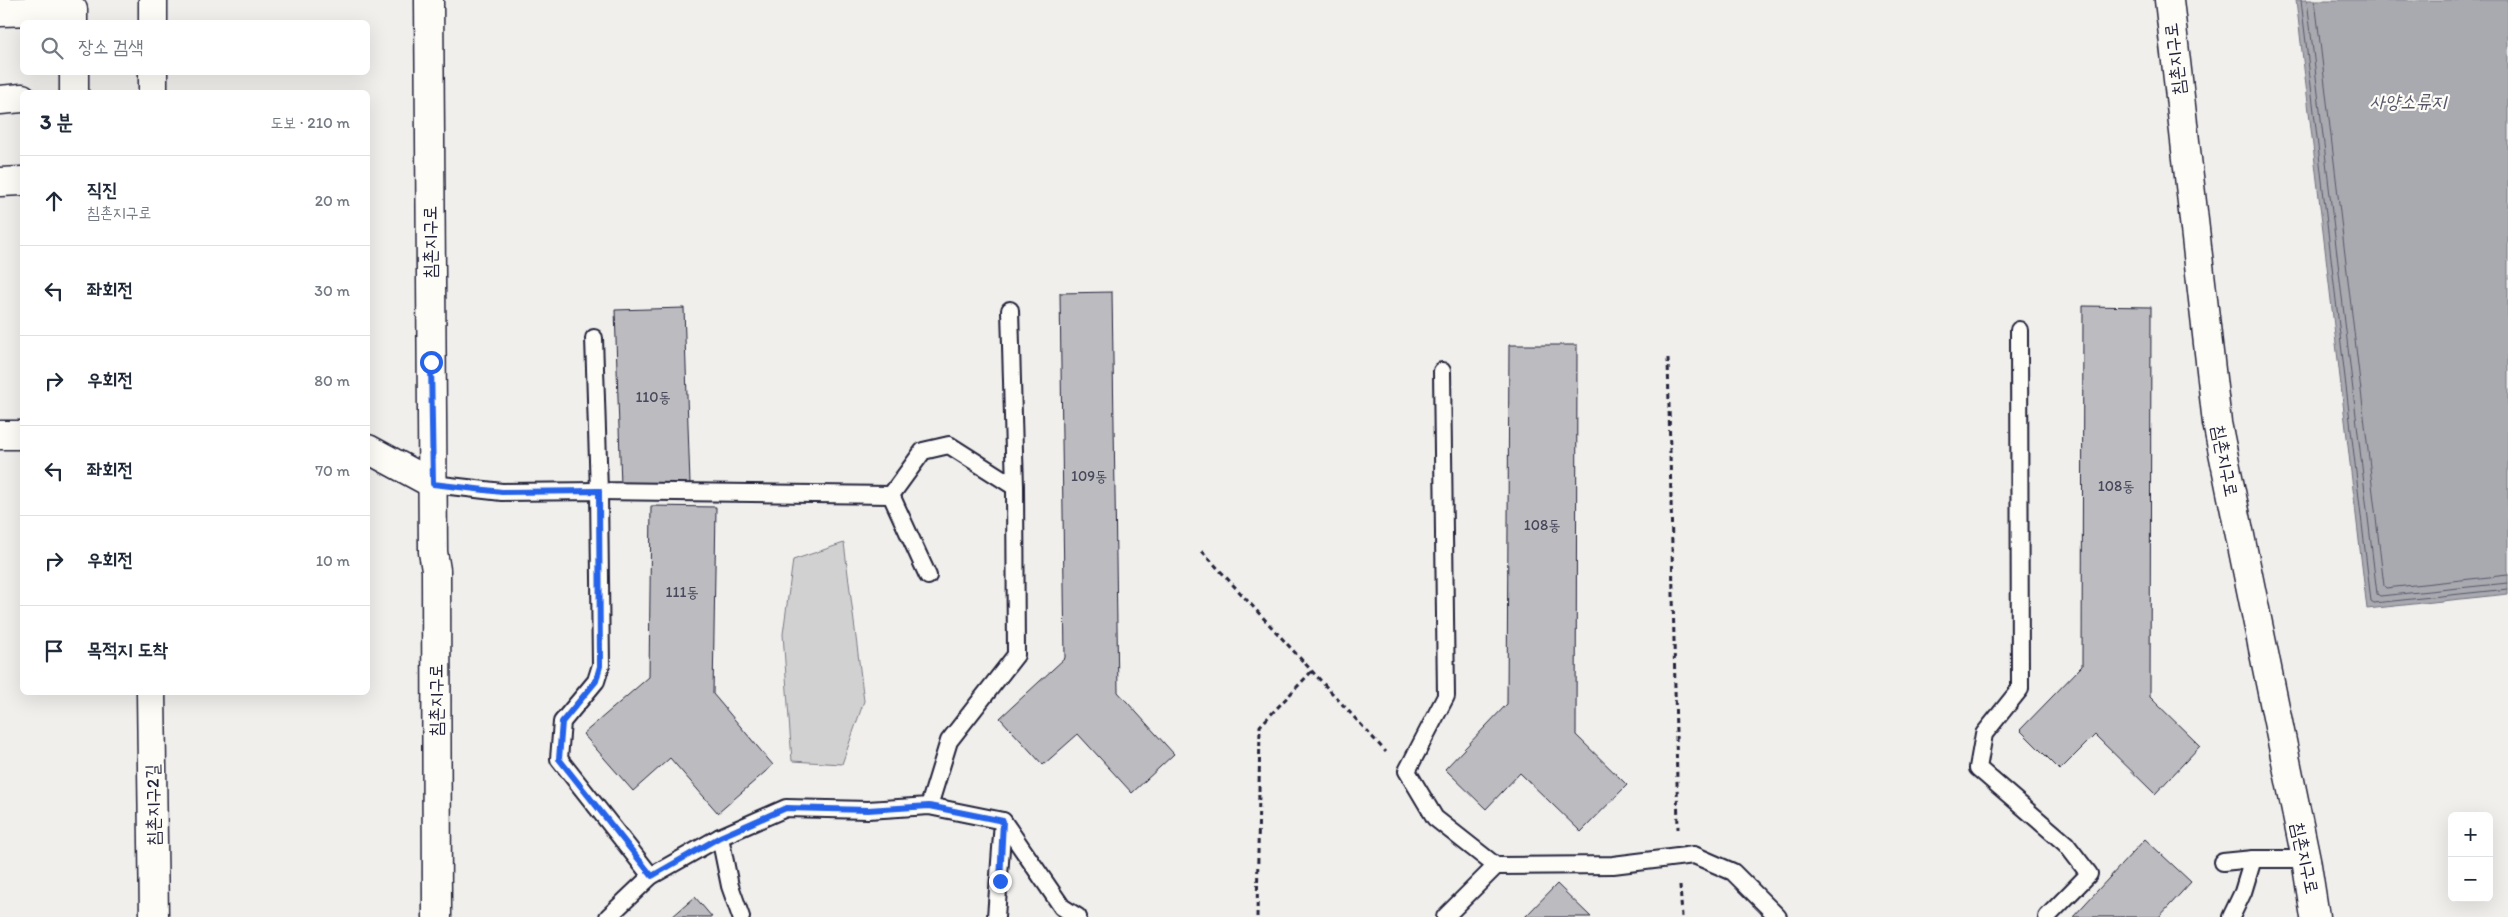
<!DOCTYPE html>
<html lang="ko">
<head>
<meta charset="utf-8">
<style>
  body { margin:0; font-family:Itim,"Poor Story",sans-serif; background:#f2f2f3; color:#1f2937 }
  .controls { position:absolute; right:15px; bottom:15px; display:grid; overflow:hidden; border-radius:8px; box-shadow:0 5px 20px #0002 }
  .controls button { width:45px; height:45px; display:grid; place-items:center; padding:0; border:0; border-bottom:1px solid #e0e1e3; background:#fff; color:#1f2937; font:25px sans-serif }
  .stop { position:absolute; width:15px; height:15px; margin:-11px; border:4px solid #2563eb; border-radius:50%; background:#fff }
  .stop.end { background:#2563eb; border-color:#fff; box-shadow:0 1px 5px #0008 }
  .list { margin:0; padding:0; list-style:none }
  h2 { display:flex; justify-content:space-between; align-items:center; height:65px; margin:0; padding:0 20px; font-size:21px }
  h2 small { font-size:16px; font-weight:400; color:#747a83 }
  .list li { display:grid; grid-template-columns:32px 1fr auto; gap:15px; align-items:center; box-sizing:border-box; height:90px; padding:0 20px; border-top:1px solid #e0e1e3 }
  .list b { display:block; font-size:19px; white-space:nowrap }
  .list p { margin:0; font-size:16px; white-space:nowrap; color:#747a83 }
  .list em { font-size:16px; font-style:normal; color:#747a83 }
  .icon { flex:none; width:28px; height:28px; fill:none; stroke:currentColor; stroke-width:2; stroke-linecap:round; stroke-linejoin:round }
  .map { position:relative; flex:none; width:2508px; height:917px; overflow:hidden }
  .search { position:absolute; background:#fff; box-shadow:0 5px 20px #0002; left:20px; top:20px; width:350px; height:55px; display:flex; align-items:center; gap:12px; box-sizing:border-box; padding:0 18px; border-radius:8px; color:#747a83; font-size:19px }
  .panel { position:absolute; background:#fff; box-shadow:0 5px 20px #0002; left:20px; top:90px; width:350px; height:605px; border-radius:8px }
  .map>svg:first-child { display:block }
</style>
</head>
<body>
<div class="map">
<svg width="2508" height="917" viewBox="0 0 2508 917">
  <rect width="100%" height="100%" fill="#f0efec"/>
  <filter id="ink" filterUnits="userSpaceOnUse"><feTurbulence type="fractalNoise" baseFrequency=".02" numOctaves="2"/><feDisplacementMap in="SourceGraphic" scale="10" xChannelSelector="R" yChannelSelector="G"/><feConvolveMatrix kernelMatrix="1 2 1 2 8 2 1 2 1" color-interpolation-filters="sRGB"/></filter>
  <g filter="url(#ink)">
    <polygon fill="#d2d1d1" stroke="#7a7a86" points="844,543 864,701 842,764 792,761 783,634 793,560"/>
    <polygon fill="#a9a9b0" stroke="#737381" points="2296,0 2508,0 2508,594 2367,609"/>
    <g fill="none" stroke-linecap="round" stroke-linejoin="round">
      <g stroke="#58586a" stroke-width="1">
        <polyline points="2301,0 2371,601 2374,603 2508,589"/>
        <polyline points="2307,0 2377,594 2380,596 2508,583"/>
        <polyline points="2315,0 2384,586 2386,588 2508,575"/>
      </g>
    </g>
    <g fill="#bcbcc0" stroke="#22223b">
      <polygon points="1112,292 1118,692 1174,754 1132,793 1078,734 1043,765 1000,718 1065,658 1060,293"/>
      <polygon points="2083,306 2151,307 2150,697 2200,746 2155,794 2095,735 2060,770 2020,730 2082,666"/>
      <polygon points="684,308 690,484 621,486 615,310"/>
      <polygon points="1509,345 1577,345 1576,735 1627,785 1581,832 1520,773 1486,809 1445,769 1507,704"/>
      <polygon points="651,506 716,507 713,694 773,765 718,813 670,758 633,791 583,734 649,677"/>
      <polygon points="2145,839 2191,882 2159,917 2073,917"/>
      <polygon points="1557,884 1591,917 1525,917"/>
      <polygon points="695,897 712,917 672,917"/>
    </g>
    <g fill="none" stroke-linecap="round" stroke-linejoin="round">
      <defs>
        <g id="lane">
          <polyline points="2019,330 2020,689 1984,734 1978,768 2066,844 2089,874 2047,917"/>
          <polyline points="594,338 599,491 891,495 923,451 949,445 1015,487"/>
          <polyline points="1442,371 1446,696 1407,771 1435,818 1496,866"/>
          <polyline points="433,484 502,492 599,491 601,665 596,681 562,722 559,759 651,876"/>
          <polyline points="891,495 928,576"/>
          <polyline points="929,806 949,741 1016,655 1015,487 1010,310"/>
          <polyline points="720,837 730,886 741,917"/>
          <polyline points="2223,862 2253,859 2306,859"/>
          <polyline points="608,917 651,876 720,837 786,808 868,810 929,806 1003,821 1062,907 1078,917"/>
          <polyline points="996,917 1003,821"/>
          <polyline points="1445,917 1496,866 1613,865 1694,855 1733,872 1778,917"/>
          <polyline points="2231,917 2243,892 2253,859"/>
        </g>
        <g id="street">
          <polyline points="153,0 153,22"/>
          <polyline points="0,12 73,10 73,22"/>
          <polyline points="74,72 74,92"/>
          <polyline points="153,72 153,92"/>
          <polyline points="0,100 22,98"/>
          <polyline points="0,182 22,181"/>
          <polyline points="0,435 22,435"/>
          <polyline points="368,449 433,484"/>
          <polyline points="151,692 154,917"/>
        </g>
        <g id="secondary">
          <polyline points="429,0 433,552 436,570 437,917"/>
          <polyline points="2169,0 2217,423 2306,859 2315,917"/>
        </g>
      </defs>
      <use href="#lane" stroke="#22223b" stroke-width="20"/>
      <use href="#street" stroke="#22223b" stroke-width="31"/>
      <use href="#secondary" stroke="#22223b" stroke-width="31"/>
      <g stroke="#22223b" stroke-width="3" stroke-dasharray="5 4" stroke-linecap="butt">
        <polyline points="1668,358 1678,829"/>
        <polyline points="1202,551 1386,752"/>
        <polyline points="1680,885 1682,917"/>
        <polyline points="1257,917 1260,726 1312,671"/>
      </g>
      <use href="#lane" stroke="#fdfcf7" stroke-width="16"/>
      <use href="#street" stroke="#fdfcf7" stroke-width="28"/>
      <use href="#secondary" stroke="#fdfcf7" stroke-width="28"/>
    </g>
  </g>
  <g fill="none" stroke-linecap="round" stroke-linejoin="round" filter="url(#ink)">
    <polyline stroke="#2563eb" stroke-width="6" points="431,362 433,484 502,492 599,491 600,666 596,681 562,722 559,759 652,876 720,837 786,808 868,810 929,806 1003,821 1000,881"/>
  </g>
  <g text-anchor="middle" dominant-baseline="central" stroke-width="4.5" stroke-linejoin="round" paint-order="stroke">
    <g font-size="15" fill="#48485c">
      <text x="653" y="397">110동</text>
      <text x="1089" y="476">109동</text>
      <text x="2116" y="486">108동</text>
      <text x="1542" y="525">108동</text>
      <text x="682" y="592">111동</text>
    </g>
    <g font-size="18" fill="#22223b" stroke="#fdfcf7">
      <text transform="translate(2175 59) rotate(-97)">침촌지구로</text>
      <text transform="translate(430 242) rotate(-90)">침촌지구로</text>
      <text transform="translate(2225 461) rotate(79)">침촌지구로</text>
      <text transform="translate(436 700) rotate(-90)">침촌지구로</text>
      <text transform="translate(153 805) rotate(-91)">침촌지구2길</text>
      <text transform="translate(2305 858) rotate(78)">침촌지구로</text>
    </g>
    <g font-size="19" font-style="italic" fill="#58586a" stroke="#fdfcf7">
      <text x="2408" y="101">사양소류지</text>
    </g>
  </g>
</svg>
<div class="controls">
<button>+</button>
<button>−</button>
</div>
<div class="stop" style="left:431px;top:362px"></div>
<div class="stop end" style="left:1000px;top:881px"></div>
<div class="search"><svg class="icon" aria-label="search" viewBox="0 0 24 24"><circle cx="10" cy="10" r="6"/><path d="M15 15l6 6"/></svg>장소 검색</div>
<section class="panel">
<h2>3 분<small>도보 · 210 m</small></h2>
<ul class="list">
<li><svg class="icon" aria-label="ahead" viewBox="0 0 24 24"><path d="M12 20V5M6 11l6-6 6 6"/></svg><div><b>직진</b><p>침촌지구로</p></div><em>20 m</em></li>
<li><svg class="icon" aria-label="left" viewBox="0 0 24 24"><path d="M17 20v-9H6M10 6l-5 5 5 5"/></svg><div><b>좌회전</b></div><em>30 m</em></li>
<li><svg class="icon" aria-label="right" viewBox="0 0 24 24"><path d="M7 20v-9h11M14 6l5 5-5 5"/></svg><div><b>우회전</b></div><em>80 m</em></li>
<li><svg class="icon" aria-label="left" viewBox="0 0 24 24"><path d="M17 20v-9H6M10 6l-5 5 5 5"/></svg><div><b>좌회전</b></div><em>70 m</em></li>
<li><svg class="icon" aria-label="right" viewBox="0 0 24 24"><path d="M7 20v-9h11M14 6l5 5-5 5"/></svg><div><b>우회전</b></div><em>10 m</em></li>
<li><svg class="icon" aria-label="arrive" viewBox="0 0 24 24"><path d="M6 21V4h12l-3 4 3 4H6"/></svg><div><b>목적지 도착</b></div></li>
</ul>
</section>
</div>
</body>
</html>
